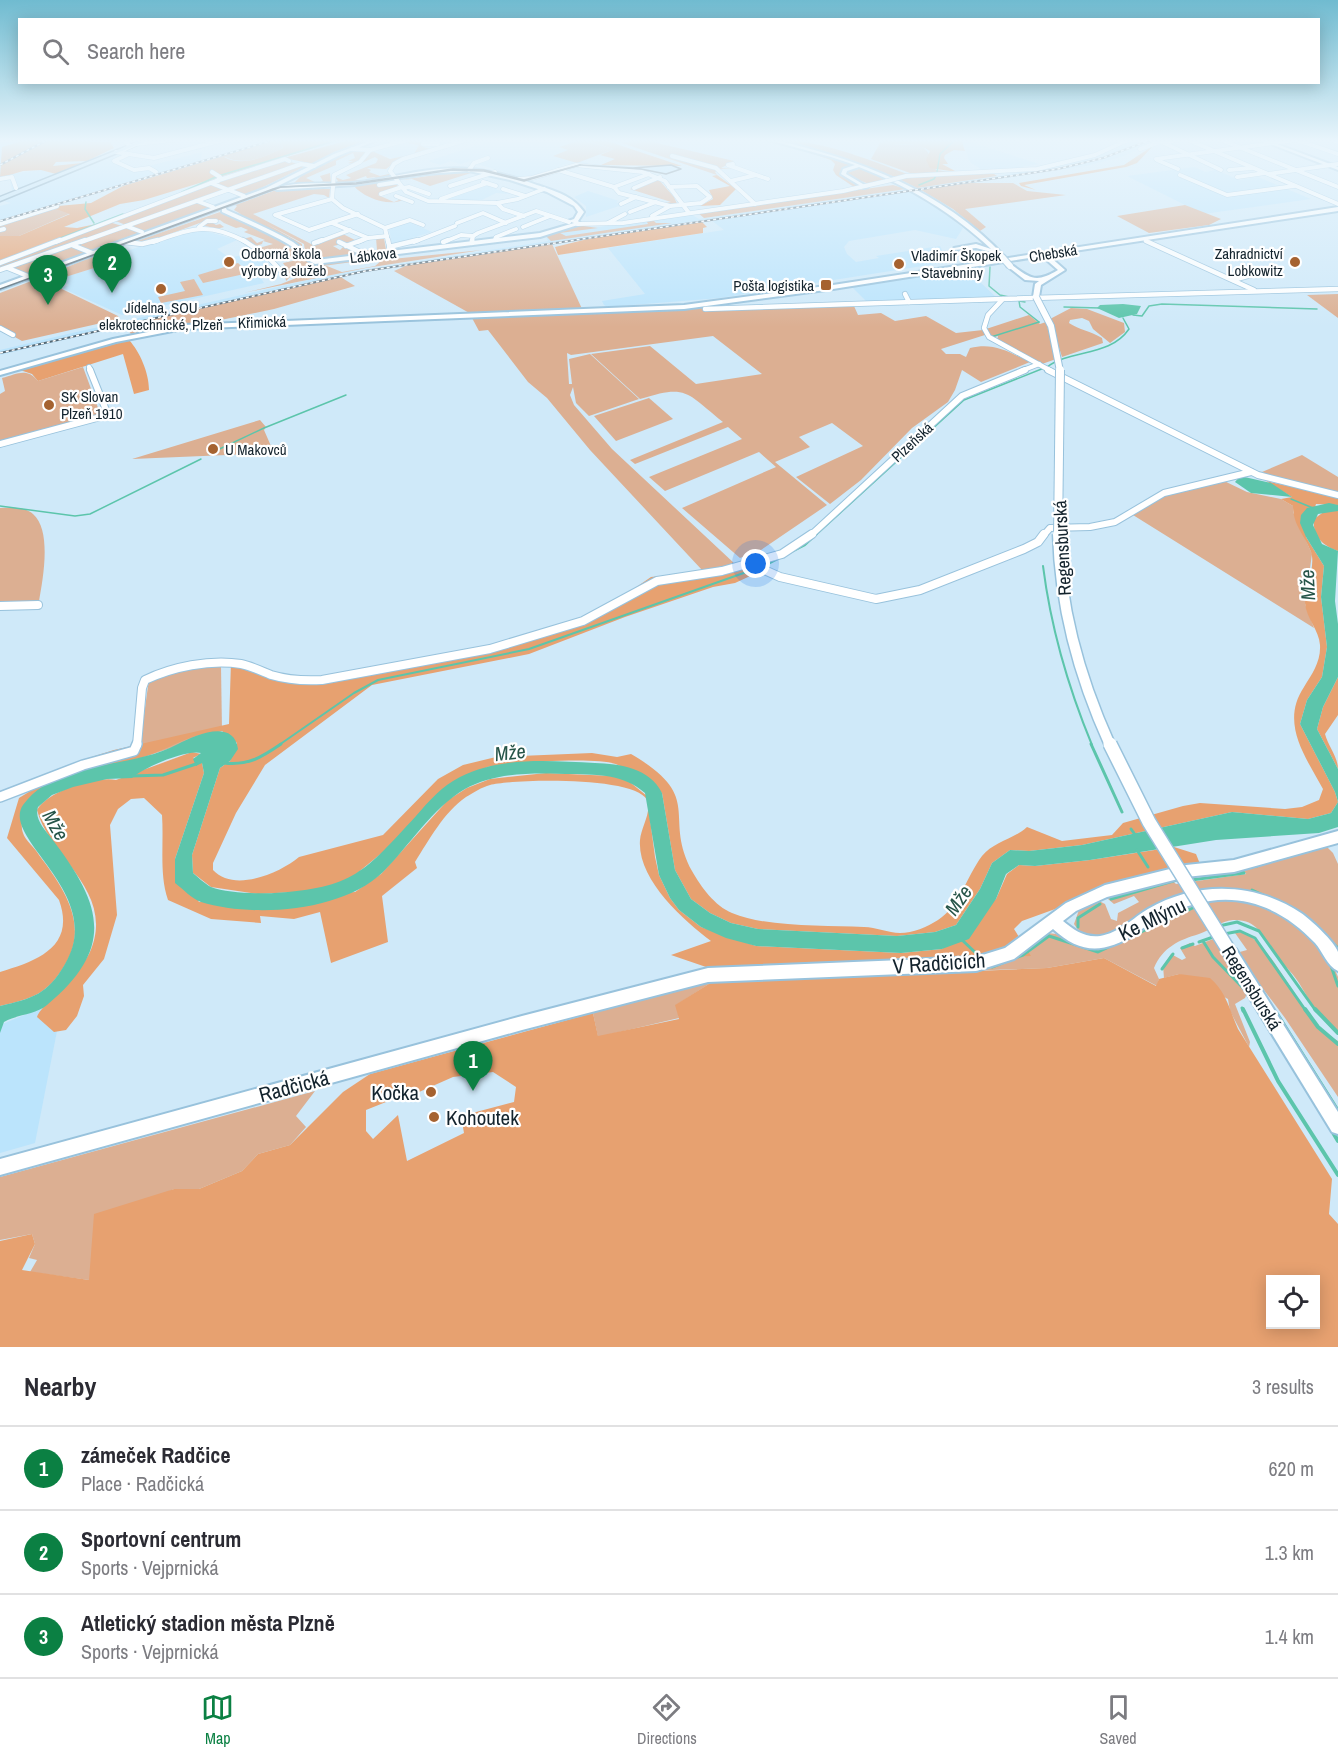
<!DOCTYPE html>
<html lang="en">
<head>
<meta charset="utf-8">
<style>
  body { margin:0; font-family:"Archivo Narrow",sans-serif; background:#f2f2f3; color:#2b2b33 }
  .controls { position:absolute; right:18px; bottom:18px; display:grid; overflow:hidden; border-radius:0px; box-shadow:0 3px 15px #0003 }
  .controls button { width:54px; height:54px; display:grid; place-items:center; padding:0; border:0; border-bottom:2px solid #e1e1e2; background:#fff; color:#2b2b33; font:30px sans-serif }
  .you { position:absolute; left:756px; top:564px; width:21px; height:21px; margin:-15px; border:4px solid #fff; border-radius:50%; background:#1a73e8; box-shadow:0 0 0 9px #1a73e833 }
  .badge { display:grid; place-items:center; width:39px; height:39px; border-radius:50%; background:#0b8043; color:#fff; font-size:20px; font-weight:700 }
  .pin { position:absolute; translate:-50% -50px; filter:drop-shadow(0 2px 3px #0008) }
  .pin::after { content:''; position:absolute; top:32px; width:21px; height:18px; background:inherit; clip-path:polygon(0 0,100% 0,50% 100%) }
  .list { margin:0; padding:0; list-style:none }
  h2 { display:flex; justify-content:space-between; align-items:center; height:78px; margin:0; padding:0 24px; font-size:26px }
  h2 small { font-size:20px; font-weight:400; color:#7c7c81 }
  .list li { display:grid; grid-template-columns:39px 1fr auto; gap:18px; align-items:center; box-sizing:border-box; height:84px; padding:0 24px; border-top:2px solid #e1e1e2 }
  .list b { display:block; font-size:22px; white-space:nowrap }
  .list p { margin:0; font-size:20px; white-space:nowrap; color:#7c7c81 }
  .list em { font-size:20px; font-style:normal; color:#7c7c81 }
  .icon { flex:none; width:33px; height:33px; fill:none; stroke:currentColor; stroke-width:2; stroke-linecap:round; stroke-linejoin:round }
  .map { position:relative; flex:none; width:1338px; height:1347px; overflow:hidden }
  .search { position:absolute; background:#fff; box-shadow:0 3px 15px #0003; left:18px; right:18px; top:18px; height:66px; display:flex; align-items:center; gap:15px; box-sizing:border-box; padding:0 21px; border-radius:0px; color:#7c7c81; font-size:22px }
  .sheet { height:330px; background:#fff }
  nav { display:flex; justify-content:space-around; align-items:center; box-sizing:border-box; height:84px; border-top:2px solid #e1e1e2; background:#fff; font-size:16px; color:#7c7c81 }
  nav a { display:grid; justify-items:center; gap:3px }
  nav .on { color:#0b8043 }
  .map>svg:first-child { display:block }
</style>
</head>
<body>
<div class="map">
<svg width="1338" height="1347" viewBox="0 0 1338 1347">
  <rect width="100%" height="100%" fill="#cfe9f9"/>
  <g fill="#bbe4fc">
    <polygon points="0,139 57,139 9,174 41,170 56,174 12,191 9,175 0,178"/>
    <polygon points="274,139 280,139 0,222 0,206 11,203 4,201 112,155 125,155 112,161 138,169 202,152 201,160"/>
    <polygon points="497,139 580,139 615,149 582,161 589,164 636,167 667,164 683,169 666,174 642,169 567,164 530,177 520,177 478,164 489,158 485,157 460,164 451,161 440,165 428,161"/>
    <polygon points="961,139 971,142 1039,164 987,173 970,162"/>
    <polygon points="1135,139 1160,139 1124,156 1086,166 911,191 940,209 963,228 956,239 915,230 849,241 844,247 847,254 856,262 879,258 876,256 940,246 948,262 720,298 607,307 604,305 602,301 645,294 608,248 724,230 711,220 375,270 263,293 0,355 0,350 72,333 335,274 548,241 546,237 560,233 689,213 699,219 997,176 1087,159 1113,151"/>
    <polygon points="410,142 420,145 414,154 397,159 373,153"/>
    <polygon points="1195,167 1205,172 1216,170 1239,180 1258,177 1311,199 1203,214 1127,176"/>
    <polygon points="485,185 509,194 496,193 480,201 447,199"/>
    <polygon points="588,191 619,201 616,202 622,205 586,217 586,206 574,197"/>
    <polygon points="409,222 432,232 412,238 415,240 392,244 389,229"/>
    <polygon points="195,228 237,240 217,249 230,258 242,255 263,258 269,266 259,275 264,283 122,315 62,288 69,285 57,279 109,264 125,257 118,254"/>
    <polygon points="958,269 976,271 981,283 996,297 867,302 851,286"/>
    <polygon points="46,1006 58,1026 35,1143 0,1153 0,1025"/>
  </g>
  <g fill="#dcaf92">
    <polygon points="414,139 419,142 434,139 423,147 431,149 398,160 386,169 367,168 371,170 369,172 380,176 389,174 389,177 373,179 376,177 367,178 366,176 355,180 369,180 335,183 338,181 335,177 343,180 351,178 346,175 376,163 378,159 375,157 355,166 372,151 390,159 414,154 419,145 402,142"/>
    <polygon points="635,139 657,139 653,142 734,161 721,168 734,168 719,169 715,172 717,175 622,143"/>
    <polygon points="751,139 784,144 853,164 839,174 858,185 854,187 836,175 833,170 835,164 831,160 787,145"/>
    <path d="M771,139C817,139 865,158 907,174L895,177L837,156Z"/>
    <path d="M280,140L283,148C265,157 243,167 223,156Z"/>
    <polygon points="581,140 614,149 577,163 553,156 568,150 559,147"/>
    <path d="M883,142C913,151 922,130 936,170L957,173H910L871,159L880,143Z"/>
    <polygon points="349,151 367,151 361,160 353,164 348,163 353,161 348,161 355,158 353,153 336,161 336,165 306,178 317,183 323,181 320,176 330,173 331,183 294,183 302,175 290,182"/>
    <polygon points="283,160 298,164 229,188 213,183"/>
    <polygon points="301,165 306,166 247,195 230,190"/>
    <polygon points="863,168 890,179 869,184 846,175 845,172"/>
    <polygon points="464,171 474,172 430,186 412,179 400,180"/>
    <polygon points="928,174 994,174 997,176 917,188 899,179"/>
    <polygon points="218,177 209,184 223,187 223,190 126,225 113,220"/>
    <polygon points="659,180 674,197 678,206 664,203 671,202 630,189"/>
    <path d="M393,181L399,187L378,195L394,202L399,200L395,197L403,200C388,207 363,197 354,186Z"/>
    <polygon points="969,183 1013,183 1027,191 1066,195 965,209 986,227 980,231 953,209 921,190"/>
    <polygon points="893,185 906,189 704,218 698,213"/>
    <polygon points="279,189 330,189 329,198 324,195 314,194 253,214 311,244 343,234 357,241 333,246 340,250 344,246 354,251 377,250 376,238 384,238 386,250 325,260 312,258 305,252 304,244 265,223 302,244 302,248 299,249 301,246 288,237 284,238 273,230 233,212 241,214 234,210 237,206 235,205"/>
    <polygon points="196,202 214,208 147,232 129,226"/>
    <polygon points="1185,205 1221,219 1209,225 1149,233 1117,216"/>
    <polygon points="58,206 71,213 19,236 0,236 0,224"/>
    <path d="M220,212L251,224L279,240L282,239L280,241L292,249L294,248C304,280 367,249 389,257L323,266L291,276L286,281L285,275L289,272L283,263L297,260L295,257L281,260L277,255L273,256L284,252L281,250L269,253L259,248L273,244L263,241L262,244L256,246L242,239L251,237L257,243L265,240L244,232L248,230L241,227L236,228L224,223L220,224L224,227L217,229L202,225L210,221L216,225L224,223L220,220L205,221L143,244L134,242Z"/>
    <polygon points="652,219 656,223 672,223 551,241 545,235 577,225 598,228 560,233 566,236 648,224 646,220"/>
    <polygon points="109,222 122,226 0,269 0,263"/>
    <polygon points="125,227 143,234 94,251 76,245"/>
    <polygon points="552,244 583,311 473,315 394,271 410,264"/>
    <polygon points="71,246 89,253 30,275 12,267"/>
    <polygon points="482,250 366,268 243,293 281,284 327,266 342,272 375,266 382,260"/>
    <polygon points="94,256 110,263 59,279 63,282 43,277"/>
    <polygon points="238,263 249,273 203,283 198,275"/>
    <polygon points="339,276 355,286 274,309 211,322 174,325 131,334 124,325"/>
    <polygon points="39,278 118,316 119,319 22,341 13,336 16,334 0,326 0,293 34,280 46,284"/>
    <polygon points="194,279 203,295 161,303 158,297 185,291 180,282"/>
    <polygon points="1338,294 1338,318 1307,295"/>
    <path d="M854,306L858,315L881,313L895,321L926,316L956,333L983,330L1029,315L1040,324L1046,322L1056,359L1042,364L997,341L998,336L991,338L988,334L941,349L946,354H960L966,357L970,348C994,342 1009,352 1030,362L981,382L962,370L955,390L948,402L912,428L861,480L830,504L796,477L863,446L832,423L799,437L810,447L775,462L827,505L761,550L740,558L682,508L776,467L759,452L665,491L649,477L742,439L728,427L635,464L630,460L723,422C686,392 687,384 640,399L591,354L650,346L696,384L762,374L713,336L571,355L567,353L569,384H572L569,359L590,354L639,399L589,416L576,403L573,387L570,395L574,405L612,449L735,564L702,570L590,450L547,398L528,382L488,330L479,331L472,318L695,308Z"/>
    <path d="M1071,308L1087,309L1124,323L1125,332L1110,343L1093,329L1089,321L1082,318L1070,320L1069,323C1079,330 1091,331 1102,338L1103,343L1062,357L1050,319Z"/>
    <path d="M83,367L101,416L13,439L11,437L9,441L0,443V394L5,391L2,378C17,374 27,367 38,381Z"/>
    <polygon points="649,398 673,419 616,441 594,416"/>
    <polygon points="260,420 266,427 264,430 274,453 132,459"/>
    <polygon points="1302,455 1338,477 1338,494 1280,480 1262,472"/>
    <polygon points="1220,479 1247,492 1281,499 1293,506 1293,512 1312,554 1305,604 1314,628 1133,515 1165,495"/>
    <path d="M0,508C10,508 24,506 33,514C52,530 43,579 39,601L0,603Z"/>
    <polygon points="211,665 221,666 222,731 138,759 149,679"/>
    <path d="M1325,845L1333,853L1338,864V952C1286,907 1259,873 1184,894C1153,903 1128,927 1101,935C1091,938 1079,933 1074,924L1079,910L1097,900L1105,904L1111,919L1117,921L1118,913L1139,902L1134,896L1114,904L1108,899L1110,895L1171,879L1176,884L1246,874L1243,869Z"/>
    <path d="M1219,897L1269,905L1307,932L1333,965L1338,977V1034C1322,1021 1312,1005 1302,988C1295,975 1285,966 1276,956C1263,939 1260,919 1233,920C1221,921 1211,930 1199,934C1179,940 1163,947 1154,968L1159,979L1157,986L1104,958L1047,968L967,971L1048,933L1056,934L1079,945L1100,949L1110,946L1161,914Z"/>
    <path d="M1242,932C1276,945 1299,1020 1338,1041V1097L1285,1018L1236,953L1247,950L1235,933Z"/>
    <polygon points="1213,939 1248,991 1245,998 1235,1004 1250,1042 1249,1047 1230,1011 1228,999 1179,974 1164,978 1163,966 1171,954 1182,960 1186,958 1180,948 1190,943 1195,946"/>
    <polygon points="712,982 676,1005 679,1018 598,1037 593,1013 677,989"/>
    <polygon points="315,1091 296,1116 306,1127 290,1145 258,1154 242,1171 199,1189 174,1189 163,1194 89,1280 30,1272 37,1260 29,1258 35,1244 32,1234 0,1240 0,1177"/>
  </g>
  <g fill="#e7a170" fill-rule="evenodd">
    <polygon points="29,139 89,139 90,142 110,142 114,148 87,161 56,162 53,166 82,163 56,174 41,170 23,171 0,178 2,147"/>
    <path d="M280,139H343L144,200L120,204L64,227L77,228L101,223L0,262V236H19L70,214L56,209L58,206L91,203L123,186ZM280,140L283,148C265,157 242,167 224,157Z"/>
    <polygon points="353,139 375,139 314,164 284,158"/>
    <polygon points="580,139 601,139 682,166 601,165 615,159 600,155 614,149"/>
    <path d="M884,139H966L969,140L961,139L965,151L954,150L945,155L944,158L948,164H942L957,172L930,168L926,160L930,151C908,138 905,148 883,142Z"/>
    <polygon points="1154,145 1137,163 1126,167 1024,185 1036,190 1021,186 1019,183 1124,165"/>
    <polygon points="717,175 736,189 720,205 700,206 713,199 709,190 730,186 712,176"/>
    <polygon points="702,222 707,227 703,228 703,233 558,255 555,247 600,236"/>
    <path d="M129,340C140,352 149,373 149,390L134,394L123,354L38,381L32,374L20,370Z"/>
    <path d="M1266,481L1338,497V505L1316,504L1306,537L1324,566L1321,597L1327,647L1322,677L1307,700L1300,724L1335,792L1338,802L1331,813L1308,819L1232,812L1082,845L1029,851L1010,850L992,863L980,889L956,925L935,932L897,936L758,929L731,923L710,913L691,899L675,870L662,793C648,784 633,772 618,765C599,756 510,763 487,767L350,879L313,891L258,894L211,887L193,873L192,855L220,768L230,761L237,743L222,731C212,733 199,734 190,738C174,744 160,752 143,757C98,771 60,771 24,805C23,813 20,825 23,833C25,840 35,848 39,855C63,887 89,924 66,963C48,994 34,998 0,1006V972C37,961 76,947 59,900L7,838L19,798L79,761L114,750L229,724L231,662L280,675L315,679L467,652L576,622L606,608L651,577L747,567L759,572L735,583L713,587L625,617L529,654L372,685L265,765L236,813L213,863V870C234,893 280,873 299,857L383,835L438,779L463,765L496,757L592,753L617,757L631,754C706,798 662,815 692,871C701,887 715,906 732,913C769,928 825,925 864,927C876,927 888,933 900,933C913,933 927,927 938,920C959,907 967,876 982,856C993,842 1014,839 1027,827L1062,841L1112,835L1123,823L1183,806L1200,803L1285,809L1302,807L1319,800L1323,789C1305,756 1280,723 1304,687C1312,674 1321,662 1320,645C1319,630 1306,618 1305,603C1305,587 1316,567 1311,552C1305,535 1293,526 1293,506L1281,499L1292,497Z"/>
    <path d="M1325,511H1338V551C1323,546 1312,536 1314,519Z"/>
    <path d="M1338,677V715L1325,734C1328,746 1338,757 1338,769L1317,729L1323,707Z"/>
    <path d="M192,752L201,754L193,758L202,763L204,773L175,859L199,902L355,892L381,874L448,800L467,788L490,779L546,773L613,776L626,779L647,796L655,857L659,875L670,898L679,910L701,927L756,946L901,953L942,949L996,899L1007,874L1019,865L1035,866L1090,860L1174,847L1196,854L1200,864L1134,878L1085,893L1058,908L1022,921L1014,929L1031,956L709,968L671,955L711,941C683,920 637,879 640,840C641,827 652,812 647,800C635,776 514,779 490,785C482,787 473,793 466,797C444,812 429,840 415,862L417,868L382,896L388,942L331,963L320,912L294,919L260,916L261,923L211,919L168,900C159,874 164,844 162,815L144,798L131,799L118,809L110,825L117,915L104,959L83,985L84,996L77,1016L66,1030L54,1032L37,1017C39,1008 81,970 89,954C118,892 49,858 37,810C48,791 95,776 116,780Z"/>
    <path d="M1104,958L1156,986L1159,979L1179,974L1210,978C1227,993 1229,1009 1238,1029L1332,1179L1329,1214L1338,1224V1347H0V1241L32,1234L35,1244L22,1270L89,1280L94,1214L174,1189H199L242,1171L258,1154L290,1145L343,1092L370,1074L593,1013L598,1036L679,1019L675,1005L712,982L1047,968ZM493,1072L516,1087L514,1102L461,1116L464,1133L407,1161L398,1115L373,1139L366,1131V1110L386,1102L397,1094L401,1100L453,1077ZM1270,1280H1316V1324H1270Z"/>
  </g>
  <g fill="#5cc5ab">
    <polygon points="1123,304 1141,306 1137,314 1119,318 1097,308 1100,305"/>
    <polygon points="1240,476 1271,483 1292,497 1251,493 1235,482"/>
    <path d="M1329,503L1338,505V511L1318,514L1313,525L1322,544L1338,551L1335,601L1338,624V677L1323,707L1317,729L1338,769V827L1319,833L1216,840L1090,860L1035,866L1019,865L1006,874L996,899L969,939L942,949L901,953L756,946L726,938L701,927L679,910L670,898L659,875L645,793C623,774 600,775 572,774C538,773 497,771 465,789C432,808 410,845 383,872C342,912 253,918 201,902C192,899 183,889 175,883V859L204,773L202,763L196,766L193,759L201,753C186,749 143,768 132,778L107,779L73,787L52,795L38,807C34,819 45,830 52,839C101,903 117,947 47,1005C35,1015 18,1014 4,1022L0,1033V1006C33,998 47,995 65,964C107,893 0,839 23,805C58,758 131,770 178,744C195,735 234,718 238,749L230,761L220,768L192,855L193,873C198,877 205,884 211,887C226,893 258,894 274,893C354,888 364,872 416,816C429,801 442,786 460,777C501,756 551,761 595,763C620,764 650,768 662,793L675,870L691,899L710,913L731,923L758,929L897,936L935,932L956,925L980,889L992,863L1010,850L1029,851L1082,845L1232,812L1308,819L1331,813L1338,802L1335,792L1300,724L1307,700L1322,677L1327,647L1321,597L1324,566L1306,537L1300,523L1301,515L1307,508Z"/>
  </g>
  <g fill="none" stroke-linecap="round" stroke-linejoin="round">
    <g stroke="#5cc5ab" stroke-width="1.5">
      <polyline points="937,172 940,154 956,139"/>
      <polyline points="919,185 934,179 937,174"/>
      <polyline points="182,192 218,176 341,139"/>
      <polyline points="86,202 85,209 94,223"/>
      <polyline points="58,239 123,214"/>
      <polyline points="982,252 980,254 990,259"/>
      <polyline points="990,267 989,286 1000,295 1009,297"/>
      <polyline points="1025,302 1019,301 1020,307 1039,322"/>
      <polyline points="1064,307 1100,308"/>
      <polyline points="1133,315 1142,316 1149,306 1162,304 1317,309"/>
      <polyline points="991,337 1039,322"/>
      <path d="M1047,367C1071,349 1110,357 1129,329L1123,318"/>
      <polyline points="209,454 264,428 346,395"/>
      <polyline points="1291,499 1313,508"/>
      <polyline points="0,506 75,516 90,514 201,459"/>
      <polyline points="815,536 964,400 1044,368"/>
    </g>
    <g stroke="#5cc5ab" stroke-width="2">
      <polyline points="764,566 805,545 817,534"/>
      <path d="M1043,566C1051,629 1068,687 1092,745"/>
      <polyline points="279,745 354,693 378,680 529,649 755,569"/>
    </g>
    <g stroke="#5cc5ab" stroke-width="3">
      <polyline points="1091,744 1122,812"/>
      <path d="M224,763C248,766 262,757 281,744"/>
      <polyline points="132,776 163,775 196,764"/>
      <polyline points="1131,829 1136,836"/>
      <polyline points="1137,850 1148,867"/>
      <polyline points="1188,877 1257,866"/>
      <polyline points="1191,880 1244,873 1242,870"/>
      <polyline points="1252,890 1298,911 1338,948"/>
      <polyline points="1111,899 1180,879"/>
      <polyline points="1219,926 1237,922 1259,931 1316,1011"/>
      <polyline points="1078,927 1078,918 1100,904"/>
      <polyline points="1224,934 1240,931 1255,938 1306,1011"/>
      <polyline points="961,939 979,956"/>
      <polyline points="1203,941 1213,957 1246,991"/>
      <polyline points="1199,942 1216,936"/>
      <polyline points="1182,948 1193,944"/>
      <polyline points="1330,963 1338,986"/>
      <polyline points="992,967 1023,955 1049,936 1098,952 1197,906"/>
      <polyline points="1162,969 1173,954"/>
      <polyline points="1242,1008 1243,1011"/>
    </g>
    <g stroke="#5cc5ab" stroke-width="4">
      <polyline points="1243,1009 1278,1081 1338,1175"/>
      <polyline points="1305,1009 1318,1027 1338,1044"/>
      <polyline points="1315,1009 1338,1033"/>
      <polyline points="1277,1014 1338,1111"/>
      <polyline points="1332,1131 1338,1141"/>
    </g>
    <defs>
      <g id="street-far4">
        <polyline points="123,139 130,146"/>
        <polyline points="435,139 423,144 438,144"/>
        <polyline points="469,139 403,159 394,164 390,171 406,192 428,201 497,203 518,199 544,189"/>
        <polyline points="1186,139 1338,204"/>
        <polyline points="1219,139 1338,187"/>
        <polyline points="1329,139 1338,142"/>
        <polyline points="1297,140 1338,154"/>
        <polyline points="1164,143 1221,170"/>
        <polyline points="1165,143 1179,139"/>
        <polyline points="352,149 370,150 411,139"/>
        <polyline points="1140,149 1168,139"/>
        <polyline points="370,150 360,162 334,175 332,199 343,208 385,228 388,242"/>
        <polyline points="121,151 136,144 181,139"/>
        <polyline points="116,152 154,158 227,139"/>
        <polyline points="129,154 114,161 134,170 149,168 156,172"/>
        <polyline points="672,156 716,168 755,204"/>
        <polyline points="1156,159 1303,139"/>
        <polyline points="1157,160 1178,169"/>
        <polyline points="733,164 728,165 756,175"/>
        <polyline points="469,170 474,163 488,158"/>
        <polyline points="558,170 614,187"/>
        <polyline points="1229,170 1252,168"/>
        <polyline points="212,172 220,177 218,181"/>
        <polyline points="1268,174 1338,164"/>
        <polyline points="1180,175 1227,195 1294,186"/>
        <polyline points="906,176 1037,169 1095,155 1130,139"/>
        <polyline points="1237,177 1265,173"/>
        <polyline points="0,179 12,177 16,188"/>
        <polyline points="519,179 532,178 576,165 643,172 665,181 689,213"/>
        <polyline points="731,181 756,175 768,179"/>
        <polyline points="483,182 496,186"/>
        <polyline points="211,183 244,196"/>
        <polyline points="379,185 398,182"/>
        <polyline points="450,186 495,172"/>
        <polyline points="614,187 619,193 670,206"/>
        <polyline points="614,187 649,174"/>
        <polyline points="403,188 409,187 429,194"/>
        <polyline points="634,188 660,177"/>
        <polyline points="503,189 525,196"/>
        <polyline points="381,194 402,187"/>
        <polyline points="396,196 412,202"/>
        <polyline points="332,199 275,215 309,230 358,214"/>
        <polyline points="441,199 487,183"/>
        <polyline points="197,201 213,207"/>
        <polyline points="497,203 503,209 524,216"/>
        <polyline points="621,204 636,197"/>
        <polyline points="630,212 656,202"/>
        <polyline points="652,216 670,206 701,203 710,197 697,186 669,187"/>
        <polyline points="332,223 368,238 387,236"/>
        <polyline points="457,223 483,213 506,223"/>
        <polyline points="608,223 625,214"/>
        <polyline points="0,224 57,206"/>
        <polyline points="577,224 623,223 843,191 887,181"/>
        <polyline points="126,226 142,232"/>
        <polyline points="199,227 207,221 216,221"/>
        <polyline points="523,227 550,216"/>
        <polyline points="385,228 410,220 423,225"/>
        <polyline points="0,230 4,229"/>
        <polyline points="495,240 496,237 516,229"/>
        <polyline points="56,242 216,181 285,159 289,161"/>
        <polyline points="81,242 301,164 314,166"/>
        <path d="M153,242C191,229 207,221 246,242"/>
        <polyline points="318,242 350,230"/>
        <polyline points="358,242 368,238"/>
        <polyline points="414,242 455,226"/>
        <polyline points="444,242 461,235 473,236"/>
        <polyline points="472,242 473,236 478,233 536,211 569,222"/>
      </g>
      <g id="street-far3">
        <polyline points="243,240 267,256 284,274"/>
        <polyline points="388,240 391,255"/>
        <polyline points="1146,241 1254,290"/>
        <polyline points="125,242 142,244 158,240"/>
        <polyline points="339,242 358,251"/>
        <polyline points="443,242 448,240"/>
        <polyline points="314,243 322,240"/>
        <polyline points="472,243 472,240"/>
        <polyline points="72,245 97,255"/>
        <polyline points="346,246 362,240"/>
        <polyline points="389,247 418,240"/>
        <polyline points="0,263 60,240"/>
        <polyline points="8,268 30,277"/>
        <polyline points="0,270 85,240"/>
        <polyline points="1233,280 1251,275"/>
        <polyline points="905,294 909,302"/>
        <polyline points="705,309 1003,299"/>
        <polyline points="0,328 13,335"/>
        <polyline points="89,367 91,371"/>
        <polyline points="1021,371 1039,364"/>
        <polyline points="1051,371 989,337 984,328 988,315 1003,299 1338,289"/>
      </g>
      <g id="street-far2">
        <polyline points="1048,370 1258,475 1338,495"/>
        <polyline points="0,444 108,415 90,370"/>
        <polyline points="810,536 962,396 1025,370"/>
        <polyline points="1043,536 1050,528 1090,527 1115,522 1164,493 1251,472"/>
      </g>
      <g id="street-far1">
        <polyline points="751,564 780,577 876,599 920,590 1024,549 1038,542 1044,534"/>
        <polyline points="0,606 38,605"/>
        <path d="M137,745L142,688L145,680C172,667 210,659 241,664C251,666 261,671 271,675C288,680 305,681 322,680L490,649L583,621L657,581L722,571L782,554L812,534"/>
      </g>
      <polyline id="street" points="0,797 83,765 134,751 137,744"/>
      <g id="secondary">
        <path d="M375,139H380L338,156L270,190L225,207L227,210C249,220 272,230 293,242C302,248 306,256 316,260L540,233L574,223L568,221L574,219L578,212L574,206L547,192L510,180L469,171L426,174L355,185L277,190L275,189C295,180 329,185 352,183C391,179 430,165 470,169C493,171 516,177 537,185C555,191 573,196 584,212L578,221L581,224L540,237L315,264C303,259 298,250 288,244C267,232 244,222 222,212V208L0,289V285L266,188L334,154Z"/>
        <path d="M765,139H771C858,159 943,190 1005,257L1000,258L995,253L976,248L954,250V248L976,244L991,249C953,213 908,186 859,167L847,171L846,174L868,187L864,188L841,174L843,169L855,165L831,157Z"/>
        <polygon points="1258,139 1263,139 1338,167 1338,170"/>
        <path d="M1338,207V211L1048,255L1065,270L1041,285L1039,297L1036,299L1033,297L1035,284L1039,281L1025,280L1007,266L1012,265C1031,279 1036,283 1058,270L1042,256L833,289L684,309L183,329L116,342L0,375V371L113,339L183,325L684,305L833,285Z"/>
        <path d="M1338,831V843L1234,872L1186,877L1107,897L1076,911L1063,921C1074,930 1085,938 1100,936C1119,933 1133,918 1148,909C1197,881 1254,882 1301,913C1310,919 1335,942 1338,952C1338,957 1338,966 1338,971C1327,966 1323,952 1315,943C1287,913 1251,895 1210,901C1193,904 1176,909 1162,916C1152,921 1144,928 1135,934C1104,954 1080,954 1053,929L1014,959L976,971L708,982L522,1030L0,1175V1159L522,1016L708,968L976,957L1005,948L1066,903L1105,885L1186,865L1234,860Z"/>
        <polygon points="1231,947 1236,949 1338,1112 1338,1134 1332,1132 1226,959 1224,954 1226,949"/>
      </g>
      <polygon id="primary" points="145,139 151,139 0,201 0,197"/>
    </defs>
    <use href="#street-far4" stroke="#98c2dc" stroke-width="5"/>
    <use href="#street-far3" stroke="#98c2dc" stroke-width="6"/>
    <use href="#street-far2" stroke="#98c2dc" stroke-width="8"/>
    <use href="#street-far1" stroke="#98c2dc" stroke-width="10"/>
    <use href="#street" stroke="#98c2dc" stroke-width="12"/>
    <use href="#secondary" stroke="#98c2dc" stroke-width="4"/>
    <use href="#primary" stroke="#6793ae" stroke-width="3"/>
    <use href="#street-far4" stroke="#fff" stroke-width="4"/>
    <use href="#street-far3" stroke="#fff" stroke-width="4.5"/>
    <use href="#street-far2" stroke="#fff" stroke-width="6"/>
    <use href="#street-far1" stroke="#fff" stroke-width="8"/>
    <use href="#street" stroke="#fff" stroke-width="9"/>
    <use href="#secondary" fill="#fff" fill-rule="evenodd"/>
    <use href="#primary" fill="#bfe3f8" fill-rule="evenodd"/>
    <g stroke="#556874" stroke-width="1.5">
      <polygon points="580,165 633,168 671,165 681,169 666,174 641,169"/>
      <polygon points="281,187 0,289 273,189"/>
      <polyline points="281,187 356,183 453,169 484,170 524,180 580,165"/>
      <polyline points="281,187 356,184 452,170 484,171 524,181 580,165"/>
    </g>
    <defs>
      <g id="rail">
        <polyline points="0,165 49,139"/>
        <polyline points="0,221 277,139"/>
        <polyline points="0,353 365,271 1058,169 1103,158 1153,139"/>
      </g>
    </defs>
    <use href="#rail" stroke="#556874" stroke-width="2"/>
    <use href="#rail" stroke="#fff" stroke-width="1.5" stroke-dasharray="3" stroke-linecap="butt"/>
    <defs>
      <polyline id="street-bridge" points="887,181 906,176"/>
      <g id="secondary-bridge-far3">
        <polyline points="1002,257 1010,266"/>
        <polyline points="1036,297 1051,326 1060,371"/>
      </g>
      <polyline id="secondary-bridge-far2" points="1058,536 1060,370"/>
      <path id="secondary-bridge-far1" d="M1058,534C1060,608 1080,679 1110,745"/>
      <polyline id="secondary-bridge" points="1110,744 1149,822 1231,954"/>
    </defs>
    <use href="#street-bridge" stroke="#98c2dc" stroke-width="5" stroke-linecap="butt"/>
    <use href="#secondary-bridge-far3" stroke="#98c2dc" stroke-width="8" stroke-linecap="butt"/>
    <use href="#secondary-bridge-far2" stroke="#98c2dc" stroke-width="10" stroke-linecap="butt"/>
    <use href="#secondary-bridge-far1" stroke="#98c2dc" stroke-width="13" stroke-linecap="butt"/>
    <use href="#secondary-bridge" stroke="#98c2dc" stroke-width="16" stroke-linecap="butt"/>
    <use href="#street-bridge" stroke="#fff" stroke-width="4"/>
    <use href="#secondary-bridge-far3" stroke="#fff" stroke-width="6"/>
    <use href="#secondary-bridge-far2" stroke="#fff" stroke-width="8"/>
    <use href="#secondary-bridge-far1" stroke="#fff" stroke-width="10"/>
    <use href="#secondary-bridge" stroke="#fff" stroke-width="13"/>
  </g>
  <linearGradient id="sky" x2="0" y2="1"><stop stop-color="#70bbd0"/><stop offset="0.43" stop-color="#e9f5fc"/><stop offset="1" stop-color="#e9f5fc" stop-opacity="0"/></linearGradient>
  <rect width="1338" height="327" fill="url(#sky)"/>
  <g fill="#a56230" stroke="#fff" stroke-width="2">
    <circle cx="229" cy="262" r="6"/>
    <circle cx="1295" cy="262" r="6"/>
    <circle cx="899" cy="264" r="6"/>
    <rect x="820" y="279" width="12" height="12" rx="3"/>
    <circle cx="161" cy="289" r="6"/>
    <circle cx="49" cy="405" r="6"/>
    <circle cx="213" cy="449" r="6"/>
    <circle cx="431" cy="1092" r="6"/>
    <circle cx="434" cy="1117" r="6"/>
  </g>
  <g text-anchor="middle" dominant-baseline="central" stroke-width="4.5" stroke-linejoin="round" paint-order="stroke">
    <g font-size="15" fill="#13232d" stroke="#fff" text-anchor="start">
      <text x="241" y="253">Odborná škola<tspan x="241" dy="17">výroby a služeb</tspan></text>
      <text x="1283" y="253" text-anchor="end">Zahradnictví<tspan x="1283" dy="17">Lobkowitz</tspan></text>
      <text x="911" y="255">Vladimír Škopek<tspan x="911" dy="17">– Stavebniny</tspan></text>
      <text x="814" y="285" text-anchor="end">Pošta logistika</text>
      <text x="161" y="307" text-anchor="middle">Jídelna, SOU<tspan x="161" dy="17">elekrotechnické, Plzeň</tspan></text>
      <text x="61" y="396">SK Slovan<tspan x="61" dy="17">Plzeň 1910</tspan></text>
      <text x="225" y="449">U Makovců</text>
    </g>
    <g font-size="15" fill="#13232d" stroke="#fff">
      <text transform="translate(1053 253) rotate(-9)">Chebská</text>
      <text transform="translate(373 255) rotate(-7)">Lábkova</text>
      <text transform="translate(262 322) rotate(-2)">Křimická</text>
      <text transform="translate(912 442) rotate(-43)">Plzeňská</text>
    </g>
    <g font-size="18" fill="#13232d" stroke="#fff">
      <text transform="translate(1062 548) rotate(-93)">Regensburská</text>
      <text transform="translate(1252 988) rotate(58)">Regensburská</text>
    </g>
    <g font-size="20" font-style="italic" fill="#265448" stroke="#fff">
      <text transform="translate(1307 585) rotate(-93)">Mže</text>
      <text transform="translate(510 752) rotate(-7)">Mže</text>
      <text transform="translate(56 825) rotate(60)">Mže</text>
      <text transform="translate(958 900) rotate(-55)">Mže</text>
    </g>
    <g font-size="21" fill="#13232d" stroke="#fff">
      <text transform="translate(1152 919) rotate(-26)">Ke Mlýnu</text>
      <text transform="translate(939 963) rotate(-4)">V Radčicích</text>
      <text transform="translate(294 1086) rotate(-15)">Radčická</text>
    </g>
    <g font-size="21" fill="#13232d" stroke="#fff" text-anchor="end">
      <text x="419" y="1092">Kočka</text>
      <text x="446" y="1117" text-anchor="start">Kohoutek</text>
    </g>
  </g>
</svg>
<div class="controls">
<button><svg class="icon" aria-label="locate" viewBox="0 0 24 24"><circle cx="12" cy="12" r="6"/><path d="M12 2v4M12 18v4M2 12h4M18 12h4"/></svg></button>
</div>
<div class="you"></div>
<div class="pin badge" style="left:473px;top:1091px">1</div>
<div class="pin badge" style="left:112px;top:293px">2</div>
<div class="pin badge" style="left:48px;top:305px">3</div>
<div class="search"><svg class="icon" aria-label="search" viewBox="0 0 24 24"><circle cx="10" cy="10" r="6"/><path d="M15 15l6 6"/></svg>Search here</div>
</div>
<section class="sheet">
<h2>Nearby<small>3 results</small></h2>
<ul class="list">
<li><span class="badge">1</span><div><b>zámeček Radčice</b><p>Place · Radčická</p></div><em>620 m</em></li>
<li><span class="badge">2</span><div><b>Sportovní centrum</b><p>Sports · Vejprnická</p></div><em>1.3 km</em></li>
<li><span class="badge">3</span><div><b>Atletický stadion města Plzně</b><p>Sports · Vejprnická</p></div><em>1.4 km</em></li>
</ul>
</section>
<nav>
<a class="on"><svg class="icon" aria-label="map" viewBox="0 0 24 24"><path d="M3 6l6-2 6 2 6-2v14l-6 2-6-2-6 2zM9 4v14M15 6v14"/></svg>Map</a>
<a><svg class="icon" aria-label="directions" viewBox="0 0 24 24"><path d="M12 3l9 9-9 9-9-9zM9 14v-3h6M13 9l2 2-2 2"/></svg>Directions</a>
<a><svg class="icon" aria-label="saved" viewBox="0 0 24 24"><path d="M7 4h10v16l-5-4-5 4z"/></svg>Saved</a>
</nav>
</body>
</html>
